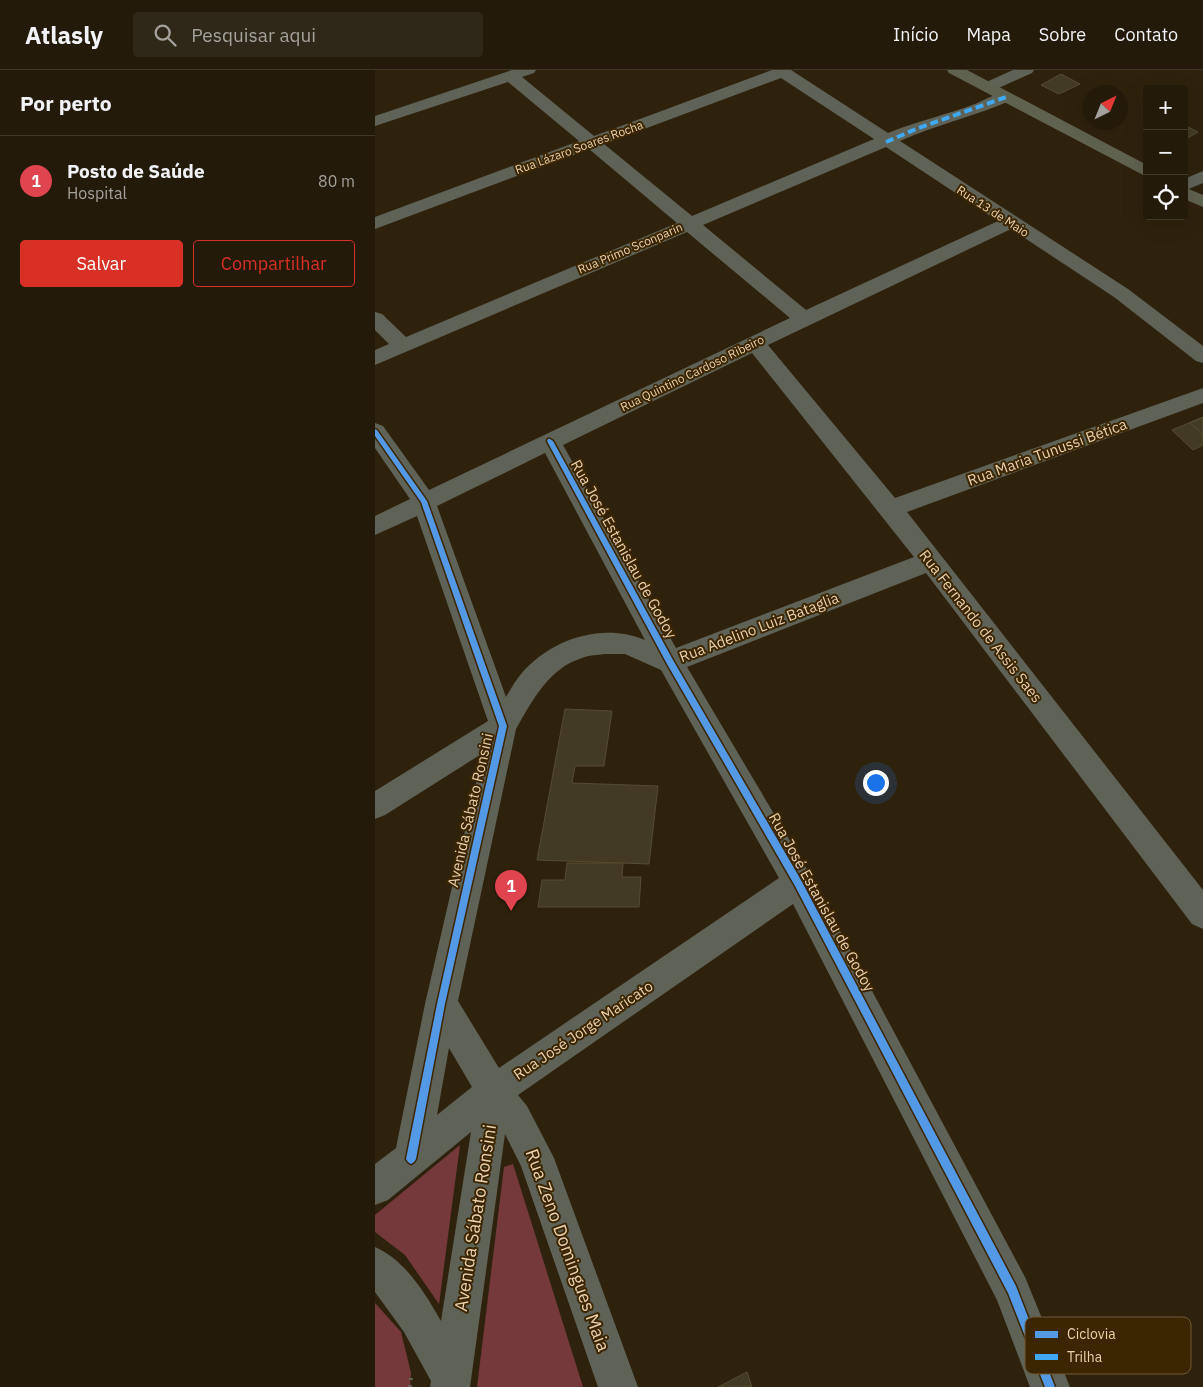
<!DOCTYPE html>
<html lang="pt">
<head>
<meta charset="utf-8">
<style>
  body { margin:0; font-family:"IBM Plex Sans",sans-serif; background:#2f2718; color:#f1f3f6 }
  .controls { position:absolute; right:15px; top:15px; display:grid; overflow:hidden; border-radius:5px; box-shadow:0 5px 20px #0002 }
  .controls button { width:45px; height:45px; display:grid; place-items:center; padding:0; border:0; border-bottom:1px solid #40382b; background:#231a0a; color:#f1f3f6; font:25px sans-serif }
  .compass { position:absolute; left:708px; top:15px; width:45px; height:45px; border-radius:50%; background:#231a0a; box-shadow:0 5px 20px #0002; rotate:43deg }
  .you { position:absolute; left:500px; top:712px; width:18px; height:18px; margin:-12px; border:4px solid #fff; border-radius:50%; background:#1a73e8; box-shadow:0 0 0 8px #1a73e833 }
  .badge { display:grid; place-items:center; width:32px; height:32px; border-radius:50%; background:#d93025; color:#fff; font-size:16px; font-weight:700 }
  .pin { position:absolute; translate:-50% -41px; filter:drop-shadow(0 1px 2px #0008) }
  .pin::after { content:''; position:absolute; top:26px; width:18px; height:15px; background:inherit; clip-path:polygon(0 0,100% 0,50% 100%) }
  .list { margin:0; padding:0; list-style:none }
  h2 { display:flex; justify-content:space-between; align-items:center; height:65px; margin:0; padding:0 20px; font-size:21px }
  h2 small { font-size:16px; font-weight:400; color:#a3a19c }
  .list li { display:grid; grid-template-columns:32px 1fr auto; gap:15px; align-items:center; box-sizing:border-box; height:90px; padding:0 20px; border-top:1px solid #40382b }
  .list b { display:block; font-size:19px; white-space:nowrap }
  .list p { margin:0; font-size:16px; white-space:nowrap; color:#a3a19c }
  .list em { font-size:16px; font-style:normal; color:#a3a19c }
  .actions { display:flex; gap:10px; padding:15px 20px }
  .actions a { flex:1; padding:11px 0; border:1px solid #d93025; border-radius:5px; text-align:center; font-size:18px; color:#d93025 }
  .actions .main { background:#d93025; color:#fff }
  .icon { flex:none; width:28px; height:28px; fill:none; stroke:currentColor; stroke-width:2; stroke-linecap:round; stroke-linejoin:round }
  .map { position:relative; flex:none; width:828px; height:1317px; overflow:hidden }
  header { display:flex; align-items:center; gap:30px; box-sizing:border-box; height:70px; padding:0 25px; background:#231a0a; border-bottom:1px solid #40382b }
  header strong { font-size:24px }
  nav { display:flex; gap:28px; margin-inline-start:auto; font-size:18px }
  .search { width:350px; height:45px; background:#2f2718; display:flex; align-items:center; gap:12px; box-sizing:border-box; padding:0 18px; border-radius:5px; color:#a3a19c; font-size:19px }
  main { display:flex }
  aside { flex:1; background:#231a0a }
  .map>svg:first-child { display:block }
</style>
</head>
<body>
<header>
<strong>Atlasly</strong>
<div class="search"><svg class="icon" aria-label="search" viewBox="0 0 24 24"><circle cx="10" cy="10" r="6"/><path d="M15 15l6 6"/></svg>Pesquisar aqui</div>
<nav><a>Início</a><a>Mapa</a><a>Sobre</a><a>Contato</a></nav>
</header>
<main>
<aside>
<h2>Por perto<small></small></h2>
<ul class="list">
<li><span class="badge" style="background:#e0444e">1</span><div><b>Posto de Saúde</b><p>Hospital</p></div><em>80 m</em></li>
</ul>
<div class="actions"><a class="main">Salvar</a><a>Compartilhar</a></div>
</aside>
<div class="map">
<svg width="828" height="1317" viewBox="0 0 828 1317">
  <rect width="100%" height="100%" fill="#2f220d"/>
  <g fill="#75393c">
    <polygon points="85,1075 64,1234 30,1185 0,1162 0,1145"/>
    <polygon points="138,1094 208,1317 102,1317 129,1097"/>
    <polygon points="0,1233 26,1262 36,1303 35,1317 0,1317"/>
  </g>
  <g fill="#423a23" stroke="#564c31">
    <polygon points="686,4 705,14 684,24 666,15"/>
    <polygon points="809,55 823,62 809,70"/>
    <polygon points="828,347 828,375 818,380 797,360"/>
    <polygon points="827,348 828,349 828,364 815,353"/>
    <polygon points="190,639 237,641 229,696 200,696 197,713 283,716 274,794 162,790"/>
    <polygon points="192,793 248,793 247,807 266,807 264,837 163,837 167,810 190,810"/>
    <polygon points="372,1302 377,1317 343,1317"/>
  </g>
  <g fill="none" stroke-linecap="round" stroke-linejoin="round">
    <polyline stroke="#656458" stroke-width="4" stroke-dasharray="2 5" stroke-linecap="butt" points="35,1317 36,1307"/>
    <g fill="#5f6357" fill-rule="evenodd">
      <path d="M137,0H161L159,3L147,7L219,66L397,0H416L513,63C542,51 571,45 600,34C611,30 624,20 637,24L639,27L637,30C600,46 561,55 525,71L753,219L828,276V293L821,291L739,227L636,159L393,275L520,428L828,318V333L532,442L828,820V859L817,854L551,503L312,597L434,803L650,1207L695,1317H655L622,1230L418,834L143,1025L152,1036L179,1088L263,1317H223L146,1096L130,1064L95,1317H55L56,1311L29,1262L0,1222V1177C30,1190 50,1223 66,1251L96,1062L13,1130L0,1135V1094L21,1078L50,934L108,683L10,745L0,749V721L113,651L42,446L0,465V446L35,429L0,378V353L8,356L54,420L415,248L312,162L0,295V280L14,274L0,260V242L7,244L31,267L302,153L214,79L0,159V147L204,71L133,12L0,56V46ZM406,8L499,69L317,146L229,74ZM511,77L623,151L431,240L328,155ZM377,283L539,487L301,578L188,375ZM170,383L270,570C227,552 176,569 146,604C140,611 136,619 131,627L62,436ZM230,584H250L286,600L404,808L124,998L83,931L141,659C157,631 174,598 207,588C214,585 222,585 230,584ZM74,978L97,1017L62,1045Z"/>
      <polygon points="638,0 659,0 657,3 619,20 607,20 605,17 607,14"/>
      <polygon points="828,101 828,113 809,121 809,109"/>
    </g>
    <g fill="#606250" fill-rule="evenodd">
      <polygon points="572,0 592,0 772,95 772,107 574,3"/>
      <polygon points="809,117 828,125 828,137 809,129"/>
    </g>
    <polyline stroke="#3fa9f5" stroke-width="4" stroke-dasharray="8 4" stroke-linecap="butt" points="511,72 541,59 631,27"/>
    <defs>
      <g id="cycleway">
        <polygon points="0,359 2,360 52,431 132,656 70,934 41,1089 39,1092 36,1094 33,1092 31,1089 62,934 124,656 46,432 0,366"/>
        <polygon points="173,369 175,369 178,371 298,590 426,810 641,1216 680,1317 670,1317 633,1223 420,816 292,594 172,371"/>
      </g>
    </defs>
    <use href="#cycleway" stroke="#3c2600" stroke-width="3"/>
    <use href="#cycleway" fill="#5399e6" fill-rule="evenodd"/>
  </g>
  <g text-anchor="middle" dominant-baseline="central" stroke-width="4" stroke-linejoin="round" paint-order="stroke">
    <g font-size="12" fill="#ead1b0" stroke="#3c2600">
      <text transform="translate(204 77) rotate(-20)">Rua Lázaro Soares Rocha</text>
      <text transform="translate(618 141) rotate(33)">Rua 13 de Maio</text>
      <text transform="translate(255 178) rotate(-23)">Rua Primo Sconparin</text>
      <text transform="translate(317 303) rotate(-26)">Rua Quintino Cardoso Ribeiro</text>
    </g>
    <g font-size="15" fill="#ead1b0" stroke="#3c2600">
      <text transform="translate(672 382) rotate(-20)">Rua Maria Tunussi Bética</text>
      <text transform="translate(249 479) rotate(61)">Rua José Estanislau de Godoy</text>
      <text transform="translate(606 556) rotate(52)">Rua Fernando de Assis Saes</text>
      <text transform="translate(384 557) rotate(-21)">Rua Adelino Luiz Bataglia</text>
      <text transform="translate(95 740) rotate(-77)">Avenida Sábato Ronsini</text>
      <text transform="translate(447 832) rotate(61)">Rua José Estanislau de Godoy</text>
      <text transform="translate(208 960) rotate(-34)">Rua José Jorge Maricato</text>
    </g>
    <g font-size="18" fill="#ead1b0" stroke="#3c2600">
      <text transform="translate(100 1148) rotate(-81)">Avenida Sábato Ronsini</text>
      <text transform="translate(193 1180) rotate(70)">Rua Zeno Domingues Maia</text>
    </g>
  </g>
  <rect x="650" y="1247" width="166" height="57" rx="8" fill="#3c2600" stroke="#705935" stroke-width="1"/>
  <rect x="660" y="1261" width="23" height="7" fill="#5399e6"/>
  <rect x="660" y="1284" width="23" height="6" fill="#3fa9f5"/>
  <g font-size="14" fill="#ead1b0">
    <text x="692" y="1269">Ciclovia</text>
    <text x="692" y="1292">Trilha</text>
  </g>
</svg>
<div class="controls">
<button>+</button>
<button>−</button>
<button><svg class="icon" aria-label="locate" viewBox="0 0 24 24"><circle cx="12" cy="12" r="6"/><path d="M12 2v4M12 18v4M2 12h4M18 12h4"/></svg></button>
</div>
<svg class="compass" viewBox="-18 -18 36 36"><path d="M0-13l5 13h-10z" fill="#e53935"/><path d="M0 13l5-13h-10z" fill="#a3a19c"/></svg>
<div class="you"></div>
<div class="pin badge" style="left:136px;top:841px;background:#e0444e">1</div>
</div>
</main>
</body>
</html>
